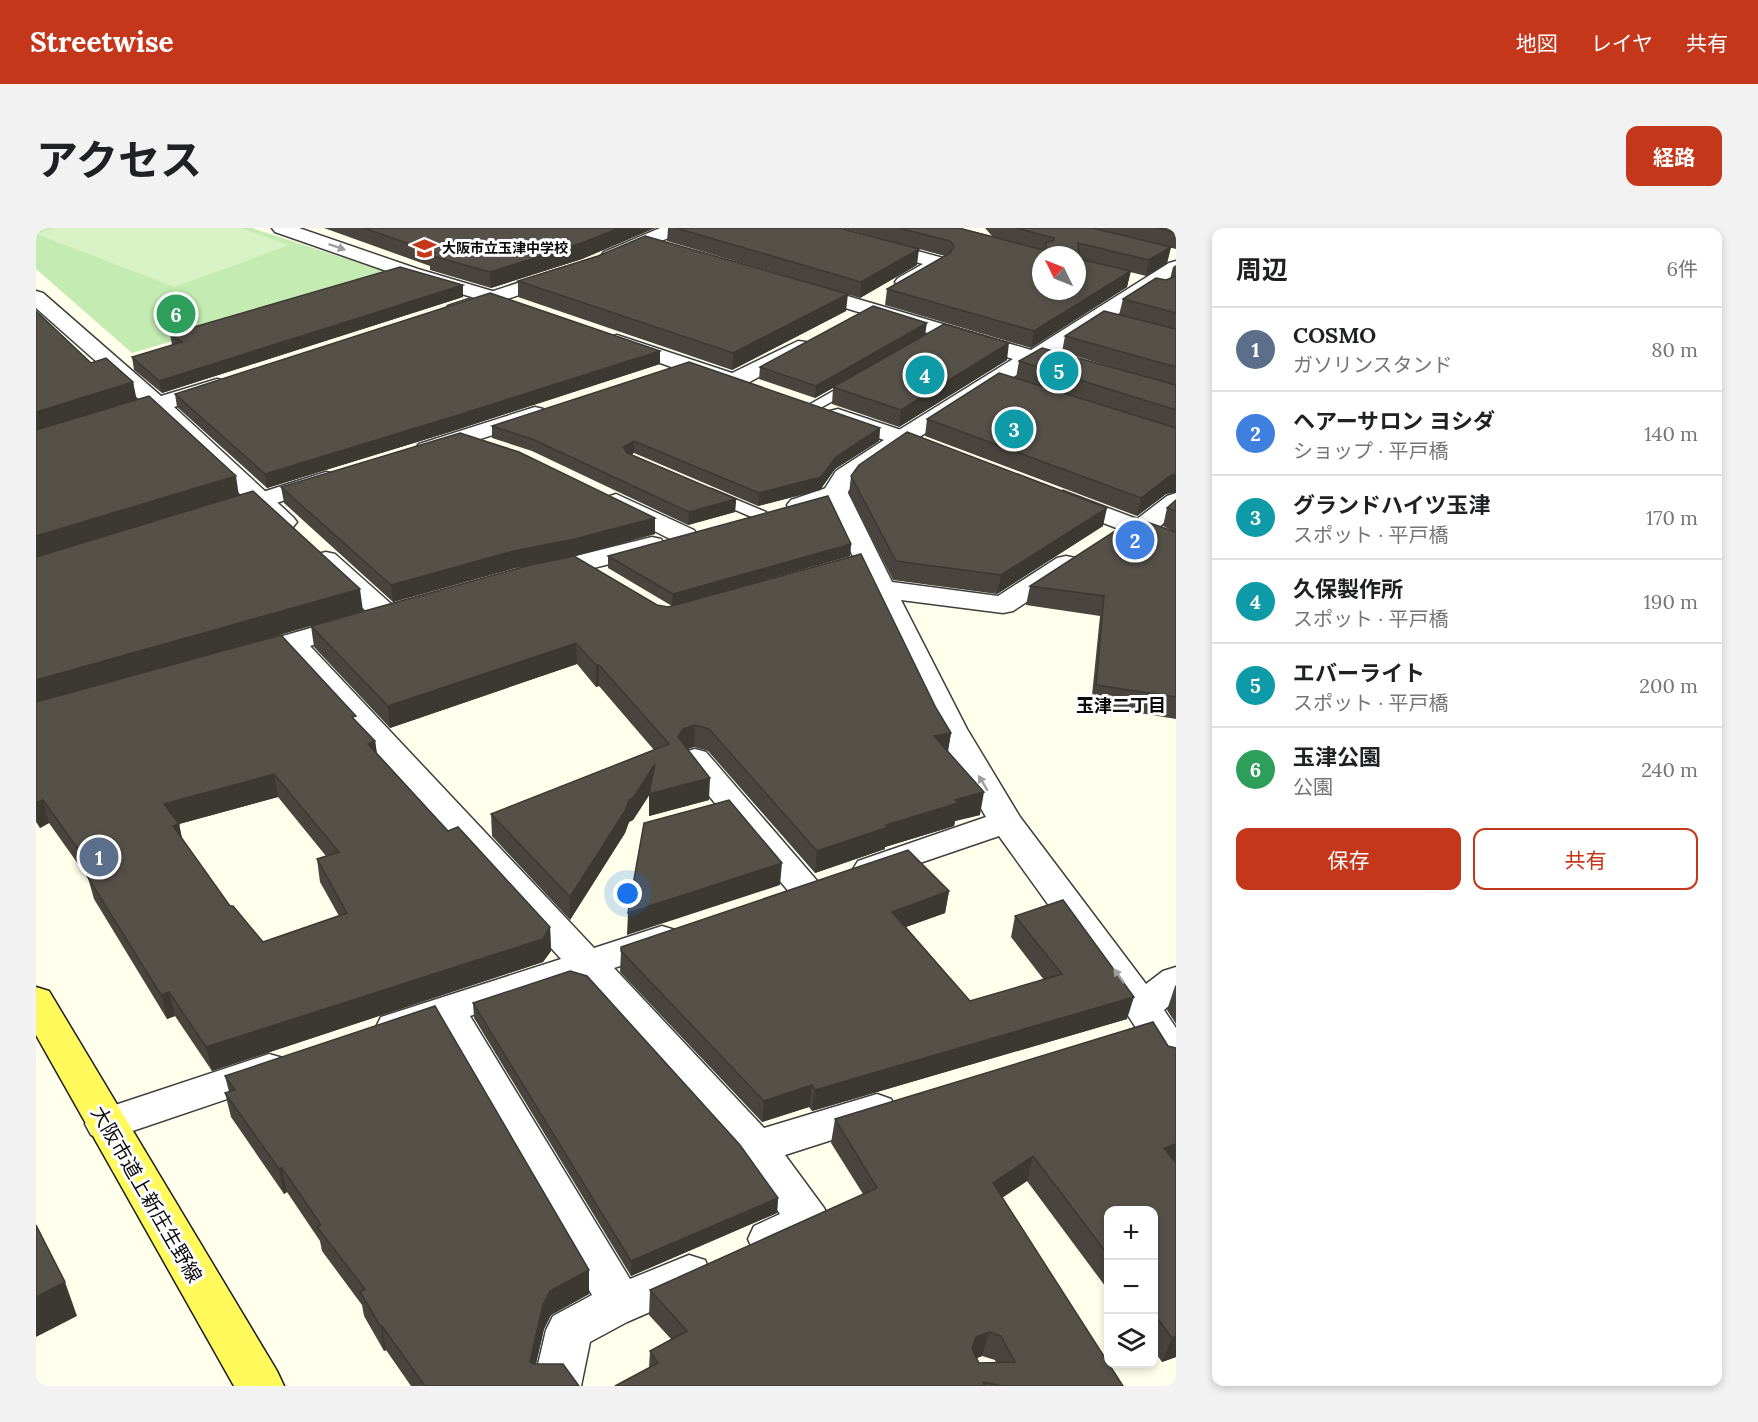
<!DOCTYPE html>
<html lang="ja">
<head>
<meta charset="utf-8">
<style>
  body { margin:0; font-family:Lora,"Noto Sans JP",serif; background:#f2f2f2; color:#202124 }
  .controls { position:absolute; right:18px; bottom:18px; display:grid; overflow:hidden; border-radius:12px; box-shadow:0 3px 9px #0003 }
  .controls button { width:54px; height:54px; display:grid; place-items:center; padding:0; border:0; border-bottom:2px solid #e0e0e0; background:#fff; color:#202124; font:30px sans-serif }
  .compass { position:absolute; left:996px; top:18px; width:54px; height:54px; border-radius:50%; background:#fff; box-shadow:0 3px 9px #0003; rotate:313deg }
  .you { position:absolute; left:592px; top:666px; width:21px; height:21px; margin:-15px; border:4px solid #fff; border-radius:50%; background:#1a73e8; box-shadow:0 0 0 9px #1a73e833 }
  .badge { display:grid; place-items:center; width:39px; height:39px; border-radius:50%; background:#c4371b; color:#fff; font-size:20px; font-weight:700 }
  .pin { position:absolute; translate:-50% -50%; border:3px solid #fff; box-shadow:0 2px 6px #0006 }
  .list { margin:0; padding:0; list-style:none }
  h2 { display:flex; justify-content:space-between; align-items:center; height:78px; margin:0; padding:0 24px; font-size:26px }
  h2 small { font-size:20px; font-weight:400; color:#757577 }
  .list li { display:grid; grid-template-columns:39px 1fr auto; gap:18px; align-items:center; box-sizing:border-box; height:84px; padding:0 24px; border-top:2px solid #e0e0e0 }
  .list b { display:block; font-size:22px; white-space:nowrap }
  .list p { margin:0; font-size:20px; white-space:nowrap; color:#757577 }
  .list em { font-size:20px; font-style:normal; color:#757577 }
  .actions { display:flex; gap:12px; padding:18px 24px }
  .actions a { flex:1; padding:14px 0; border:2px solid #c4371b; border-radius:12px; text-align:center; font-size:21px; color:#c4371b }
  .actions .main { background:#c4371b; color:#fff }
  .icon { flex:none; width:33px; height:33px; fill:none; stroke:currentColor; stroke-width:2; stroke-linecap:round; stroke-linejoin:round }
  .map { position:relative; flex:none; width:1140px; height:1158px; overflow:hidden; border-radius:12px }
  header { display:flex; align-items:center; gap:36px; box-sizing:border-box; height:84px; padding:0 30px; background:#c4371b; color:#fff }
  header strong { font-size:28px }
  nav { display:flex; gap:33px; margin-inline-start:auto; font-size:21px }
  .intro { display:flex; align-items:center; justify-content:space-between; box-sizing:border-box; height:144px; padding:0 36px }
  h1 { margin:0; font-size:42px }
  .button { padding:15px 27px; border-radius:12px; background:#c4371b; color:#fff; font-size:21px; font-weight:700 }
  main { display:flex; gap:36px; padding:0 36px }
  aside { flex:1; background:#fff; border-radius:12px; box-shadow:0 3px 9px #0003 }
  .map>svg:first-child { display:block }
</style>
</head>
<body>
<header>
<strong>Streetwise</strong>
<nav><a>地図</a><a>レイヤ</a><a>共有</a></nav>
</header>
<div class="intro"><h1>アクセス</h1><a class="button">経路</a></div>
<main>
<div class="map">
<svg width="1140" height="1158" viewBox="0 0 1140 1158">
  <rect width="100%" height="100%" fill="#ffffeb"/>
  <polygon fill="#c4ecb2" points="10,0 216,0 361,47 96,125 0,41 0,3"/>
  <polygon fill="#d9f2c5" points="17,0 204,0 253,17 139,59 0,6"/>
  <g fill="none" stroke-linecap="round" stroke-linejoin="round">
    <defs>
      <g id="service">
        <polygon points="820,150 825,151 827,154 825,157 781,182 776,183 769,179"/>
        <polygon points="675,261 730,284 732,287 730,290 718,290 669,269 667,266"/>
      </g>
      <g id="minor">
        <polygon points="236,0 263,0 382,41 463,65 466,69 463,73 456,75 368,49 239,4"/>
        <polygon points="766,0 796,0 911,31 914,35 911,39 869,60 862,58 859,54 862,50 887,36 769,4"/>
        <polygon points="1140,33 1140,48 1012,132 1001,134 874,215 866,217 858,215 854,210 858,205 977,131 760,65 757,61 760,57 774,57 995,122 1133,35"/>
        <polygon points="762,113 770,114 773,119 770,124 706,158 698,160 690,158 687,153 690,148"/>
        <polygon points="499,179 507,181 511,186 507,191 391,228 383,226 379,221 383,216"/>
        <polygon points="290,244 299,246 302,251 299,256 191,291 182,288 178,283 182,278"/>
        <polygon points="799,257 808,260 812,265 856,354 962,368 1021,330 1030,328 1039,330 1043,336 1039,342 977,383 967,385 865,372 931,501 984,589 1110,756 1127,743 1140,739 1140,772 1128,782 1140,800 1140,846 1126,841 1093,789 963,608 834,652 822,649 817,641 822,633 950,589 899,501 792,276 764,285 755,282 751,277 755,272"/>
        <polygon points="1027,263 1101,291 1131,268 1140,265 1140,285 1123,299 1140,306 1140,323 1018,276 1014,271 1018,266"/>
        <polygon points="580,266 658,302 662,308 658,314 649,316 640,314 571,279 567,274 571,269"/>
        <polygon points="616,309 625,311 629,317 625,323 506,353 496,351 492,345 496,339"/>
        <polygon points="320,387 330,390 334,396 330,402 274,418 558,720 626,698 639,702 644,711 639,720 578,740 728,900 841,866 855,871 861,882 855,893 749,927 788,980 795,993 788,1006 734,1029 718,1024 712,1011 718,998 744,986 705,931 544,752 434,788 594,1051 653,1027 669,1032 675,1046 669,1060 591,1094 554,1114 545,1158 497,1158 510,1102 517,1088 556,1067 402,799 359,813 345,809 340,799 345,789 525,731 249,425 211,436 201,433 196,427 201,421"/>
        <polygon points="659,521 670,524 783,655 789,663 783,671 771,675 759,671 648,538 643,531 648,524"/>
        <polygon points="233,826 247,830 253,841 247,852 70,912 55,907 49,896 55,885"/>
      </g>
      <g id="tertiary">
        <polygon points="624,0 649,0 646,4 582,32 568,32 565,28 568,24"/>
        <polygon points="524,41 531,43 534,47 531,51 426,86 412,86 409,82 412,78"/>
        <polygon points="0,63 7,65 125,168 181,151 189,153 192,158 189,163 138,179 257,289 261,294 257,299 248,302 239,299 118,185 0,222 0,207 106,174 0,80"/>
        <polygon points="581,107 699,146 702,151 699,156 691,158 683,156 574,117 570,113 574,109"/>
        <polygon points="802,181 874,205 878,210 874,215 869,216 865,221 819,253 808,270 799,273 790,270 786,265 800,243 848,212 794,193 790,188 794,183"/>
        <polygon points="290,324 299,326 362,382 366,388 362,394 352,396 342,394 281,338 277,332 281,326"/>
      </g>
      <polygon id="primary" points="0,759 13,763 241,1143 248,1158 198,1158 0,807"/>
    </defs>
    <use href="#service" stroke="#3f3f3f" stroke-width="3"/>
    <use href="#minor" stroke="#3f3f3f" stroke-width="3"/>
    <use href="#tertiary" stroke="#3f3f3f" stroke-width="3"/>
    <use href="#primary" stroke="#1d1d1d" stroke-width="3"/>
    <use href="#service" fill="#fff" fill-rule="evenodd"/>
    <use href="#minor" fill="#fff" fill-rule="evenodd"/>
    <use href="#tertiary" fill="#fff" fill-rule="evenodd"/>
    <use href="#primary" fill="#fff95b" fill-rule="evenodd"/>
  </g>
  <g fill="#49453e" fill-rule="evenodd">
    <polygon points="288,0 619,0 546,31 455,60 394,42 394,38"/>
    <polygon points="632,0 803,0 881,37 824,70 631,13"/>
    <polygon points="805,0 923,0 956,8 949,0 1140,0 1140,21 1125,17 1135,19 1131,35 1110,48 1094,44 1091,59 995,120 849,77 851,61 909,28"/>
    <polygon points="1140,37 1140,264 1130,266 1101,288 889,208 891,191 980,150 983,133 1089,143 1026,124 1029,108 1083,87 1087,71 1134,51 1137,39"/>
    <polygon points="482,53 810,83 696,142 482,69"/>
    <polygon points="427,69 126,165 98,142 96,129 136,117 134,106"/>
    <path d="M0,83L55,135L97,154L100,172L327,383L184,424L320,493L339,513L341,525L412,603L514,699L515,723L507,734L176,843L139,788L131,791L58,671L52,650L13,595L4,600L0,594ZM242,569L290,628L281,631L284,654L303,688L227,714L194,678L146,612L143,596Z"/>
    <polygon points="889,107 971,132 863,199 796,176 797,160 779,170 723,151 724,139"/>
    <polygon points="624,136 417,203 231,260 141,179 139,166"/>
    <polygon points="456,198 844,200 843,213 799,241 784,262 722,278 598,225 595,226 700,271 699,284 652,297 496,223 456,210"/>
    <polygon points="815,248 1067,298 961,366 857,352 813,266"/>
    <polygon points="245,259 619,290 619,306 539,328 479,340 357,374 248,275"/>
    <polygon points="1140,272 1140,491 1055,477 1064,388 990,377 994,358 1137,303 1127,298 1131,280"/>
    <polygon points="815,316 814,328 636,378 572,340 572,328"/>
    <polygon points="621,377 900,480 915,505 912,524 944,587 919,593 918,598 849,619 849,621 779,645 672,523 658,519 651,521 673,572 613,588 614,566 597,592 593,594 589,605 534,692 456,608 455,586 618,522 563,458 560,459 541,436 354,500 278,419 275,398"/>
    <polygon points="913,663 909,685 870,699 934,773 1008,752 975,709 979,688 1091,791 776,883 773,879 726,894 584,744 585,723"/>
    <polygon points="1140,757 1140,796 1131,782 1139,758"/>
    <polygon points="437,775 742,970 741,985 595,1048 438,790"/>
    <path d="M1117,794L1140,1129L1126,1134L1118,1123V982H1072V1062L991,953L966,970L1087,1158H579L613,1140L614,1123L635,1111L613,1087L614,1062L827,966L795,915L799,891ZM946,1128L959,1132L960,1135H943L941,1130Z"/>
    <polygon points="189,848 553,1042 553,1066 515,1087 508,1101 500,1136 543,1158 375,1158 350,1122 348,1123 328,1088 326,1077 286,1023 284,1013 251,964 248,966 195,889 189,865 193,864"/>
  </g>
  <g fill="#3c3832">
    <polygon points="583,0 619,0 546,31 455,60 454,44"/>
    <polygon points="1135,19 1131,35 1110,48 1113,32"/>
    <polygon points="883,21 881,37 824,70 825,54"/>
    <polygon points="1095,43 1091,59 995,120 998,103"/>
    <polygon points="427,57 427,69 126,165 123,153"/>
    <polygon points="812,66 810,83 696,142 697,125"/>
    <polygon points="891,95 889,107 779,170 780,158"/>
    <polygon points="973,115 971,132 863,199 865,182"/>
    <polygon points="624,123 624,136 417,203 231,260 229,246"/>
    <polygon points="97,154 101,173 0,205 0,184"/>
    <polygon points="844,200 843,213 799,241 784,262 722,278 723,265 800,229"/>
    <polygon points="598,213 598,225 587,232 587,219"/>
    <polygon points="1140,246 1140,264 1130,266 1101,288 1105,270 1134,248"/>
    <polygon points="200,248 203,268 0,331 0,308"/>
    <polygon points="700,271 699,284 652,297 653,284"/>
    <polygon points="1071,280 1067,298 961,366 965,347"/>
    <polygon points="619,290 619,306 539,328 479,340 357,374 355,357 478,323"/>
    <polygon points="815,316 814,328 636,378 637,366"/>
    <polygon points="324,361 327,383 0,476 0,452"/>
    <polygon points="540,415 541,436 354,500 352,478"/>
    <polygon points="560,437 563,437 563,458 560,459"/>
    <polygon points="659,497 658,519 646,523 642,509 647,501"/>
    <polygon points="915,505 911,526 898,508"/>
    <polygon points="339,513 342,536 332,516"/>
    <polygon points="619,536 619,558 597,592 593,594 589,605 534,692 534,669 593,572"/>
    <polygon points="238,546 242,569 143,596 148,619 142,622 128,576"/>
    <polygon points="674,550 673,572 613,588 613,566"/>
    <polygon points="948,564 944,587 919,593 918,598 849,619 849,621 779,645 781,623 919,572"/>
    <polygon points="7,572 13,595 4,600 0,588 0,575"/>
    <polygon points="746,635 744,657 591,707 592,685"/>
    <polygon points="913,663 909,685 853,705 856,684"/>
    <polygon points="514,699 515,723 507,734 176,843 170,819"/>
    <polygon points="133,764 139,788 131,791 125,767"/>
    <polygon points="1098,769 1091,791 776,883 779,862"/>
    <polygon points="776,857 773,879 726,894 728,873"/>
    <polygon points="1140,916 1140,938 1128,920"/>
    <polygon points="997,928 991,953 951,980 957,955"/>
    <polygon points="246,940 251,964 248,966 243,941"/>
    <polygon points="742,970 741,985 595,1048 595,1033"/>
    <polygon points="553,1042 553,1066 515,1087 508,1101 495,1157 494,1133 507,1077 514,1063"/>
    <polygon points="29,1054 41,1088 0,1109 0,1069"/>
    <polygon points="346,1098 350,1122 348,1123 345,1099"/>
    <polygon points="953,1104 946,1128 934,1133 936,1121 940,1109"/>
    <polygon points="1140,1108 1140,1129 1126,1134 1136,1110"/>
  </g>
  <g fill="#555048" stroke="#3c3832" stroke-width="1.5" fill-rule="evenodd">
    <polygon points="328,0 583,0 546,15 454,44 393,27 399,25"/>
    <polygon points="640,0 803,0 883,21 825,54"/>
    <path d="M863,0H923L1007,22L1010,20V14L1017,13L1018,10L980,0H1056L1135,19L1113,32L1042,15L1043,31L1095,43L998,103L851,61L914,25L918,18L914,13ZM1005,27H1041V63H1005Z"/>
    <polygon points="1121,0 1140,0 1140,5"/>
    <polygon points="609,8 812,66 697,125 482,53 562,28"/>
    <polygon points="364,39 427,57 123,153 96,129 146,114 134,106"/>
    <polygon points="1140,48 1140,85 1087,71 1120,50 1130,52"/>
    <polygon points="454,65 624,123 416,189 229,246 139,166"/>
    <polygon points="837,78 891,95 780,158 724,139"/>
    <polygon points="0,83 55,135 70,130 97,154 0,184"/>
    <polygon points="1068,83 1140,101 1140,139 1029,108"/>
    <polygon points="908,96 973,115 865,182 797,159"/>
    <polygon points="1006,120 1140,157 1140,182 983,133"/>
    <polygon points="653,134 844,200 800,229 785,249 723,265 598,213 587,219 591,225 700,271 653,284 496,211 456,198"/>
    <polygon points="963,145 1140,200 1140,246 1134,248 1105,270 891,191"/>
    <polygon points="113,168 200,248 0,308 0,202"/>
    <polygon points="871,204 1071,280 965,347 860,333 815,248 823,237"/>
    <polygon points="424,205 483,224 619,290 539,311 478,323 355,357 245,259"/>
    <polygon points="217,263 324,361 0,452 0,329"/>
    <polygon points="792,268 815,316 637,366 572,328"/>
    <polygon points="1140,272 1140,283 1131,280"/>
    <polygon points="1099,290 1140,304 1140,469 1060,457 1068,368 994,358"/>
    <polygon points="825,326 900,480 915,505 898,508 948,564 919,572 922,575 850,597 852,599 781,623 673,501 659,497 647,501 642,509 674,550 613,566 619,536 597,570 593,572 589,583 534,669 455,586 633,516 563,437 560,437 540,415 352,478 275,398 494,337 538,328 621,377 632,379"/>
    <path d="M245,407L320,488L316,489L339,513L332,516L412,603L422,599L514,699L507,711L170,819L133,764L125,767L51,648L59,645L7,572L0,575V474ZM238,546L303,624L281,631L311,685L227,714L197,678H194L137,598L143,596L128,576Z"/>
    <polygon points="693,572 746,635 592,685 608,595"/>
    <polygon points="872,622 913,663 856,684 934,773 1026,746 979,688 1027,672 1098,769 779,862 776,857 728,873 585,723 585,719"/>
    <polygon points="534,743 551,748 704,917 742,970 595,1033 437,775"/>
    <polygon points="399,778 553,1042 514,1063 507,1077 494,1133 496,1136 527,1136 543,1158 389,1158 346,1098 345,1099 324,1064 329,1061 281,999 285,997 246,940 243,941 189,865 199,862 189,848"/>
    <path d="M1117,794L1132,818L1140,820V916L1128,920L1140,935V1108L1136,1110L1118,1086V982H1072V1027L997,928L957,955L1087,1158H966L947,1154L949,1158H579L622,1135L614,1123L651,1103L614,1062L841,960L799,891ZM953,1104L965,1108L979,1134L943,1135L936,1121L940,1109Z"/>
    <polygon points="0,997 29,1054 0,1069"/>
  </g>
  <defs><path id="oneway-solid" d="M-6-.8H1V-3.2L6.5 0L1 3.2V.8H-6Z" transform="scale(1.5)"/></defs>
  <g fill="#9e9e9e">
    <use href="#oneway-solid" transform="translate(301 19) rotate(19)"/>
    <use href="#oneway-solid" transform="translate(947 555) rotate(-121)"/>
    <use href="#oneway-solid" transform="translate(1083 748) rotate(-126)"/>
  </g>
  <defs>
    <symbol id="school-bare" viewBox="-9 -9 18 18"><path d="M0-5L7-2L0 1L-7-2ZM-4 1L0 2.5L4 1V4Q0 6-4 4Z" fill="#c4371b" stroke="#fff" stroke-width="2.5" paint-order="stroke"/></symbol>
  </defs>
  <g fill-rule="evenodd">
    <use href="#school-bare" x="372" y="4" width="33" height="33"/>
  </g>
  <g text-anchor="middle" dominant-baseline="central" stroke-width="6" stroke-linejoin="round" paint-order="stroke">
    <g font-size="14" font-weight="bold" fill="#0c0c0c" stroke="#fff" text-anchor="start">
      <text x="406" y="20">大阪市立玉津中学校</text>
    </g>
    <g font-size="18" font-weight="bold" fill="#0c0c0c" stroke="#fff">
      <text x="1085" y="477">玉津二丁目</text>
    </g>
    <g font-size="20" fill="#0c0c0c" stroke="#fff">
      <text transform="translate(111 966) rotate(60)">大阪市道上新庄生野線</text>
    </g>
  </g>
</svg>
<div class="controls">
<button>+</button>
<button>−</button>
<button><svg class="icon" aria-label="layers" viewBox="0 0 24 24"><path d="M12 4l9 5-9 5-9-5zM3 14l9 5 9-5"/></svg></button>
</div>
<svg class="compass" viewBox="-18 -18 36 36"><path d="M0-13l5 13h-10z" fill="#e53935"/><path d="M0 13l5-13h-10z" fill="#757577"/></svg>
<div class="you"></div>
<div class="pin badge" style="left:63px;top:629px;background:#5c6f8a">1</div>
<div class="pin badge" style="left:1099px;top:312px;background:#3f7fe0">2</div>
<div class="pin badge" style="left:978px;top:201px;background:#0f9aa8">3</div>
<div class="pin badge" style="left:889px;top:147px;background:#0f9aa8">4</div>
<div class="pin badge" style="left:1023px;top:143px;background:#0f9aa8">5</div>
<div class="pin badge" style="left:140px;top:86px;background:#2e9e5b">6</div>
</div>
<aside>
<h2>周辺<small>6件</small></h2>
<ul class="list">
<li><span class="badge" style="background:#5c6f8a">1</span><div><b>COSMO</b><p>ガソリンスタンド</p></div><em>80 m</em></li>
<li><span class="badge" style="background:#3f7fe0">2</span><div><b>ヘアーサロン ヨシダ</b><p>ショップ · 平戸橋</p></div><em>140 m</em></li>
<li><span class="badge" style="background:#0f9aa8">3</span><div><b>グランドハイツ玉津</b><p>スポット · 平戸橋</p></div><em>170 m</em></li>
<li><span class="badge" style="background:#0f9aa8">4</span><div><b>久保製作所</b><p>スポット · 平戸橋</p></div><em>190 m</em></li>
<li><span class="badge" style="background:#0f9aa8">5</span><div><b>エバーライト</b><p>スポット · 平戸橋</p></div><em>200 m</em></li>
<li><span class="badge" style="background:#2e9e5b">6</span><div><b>玉津公園</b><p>公園</p></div><em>240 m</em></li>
</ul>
<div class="actions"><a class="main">保存</a><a>共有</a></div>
</aside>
</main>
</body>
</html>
